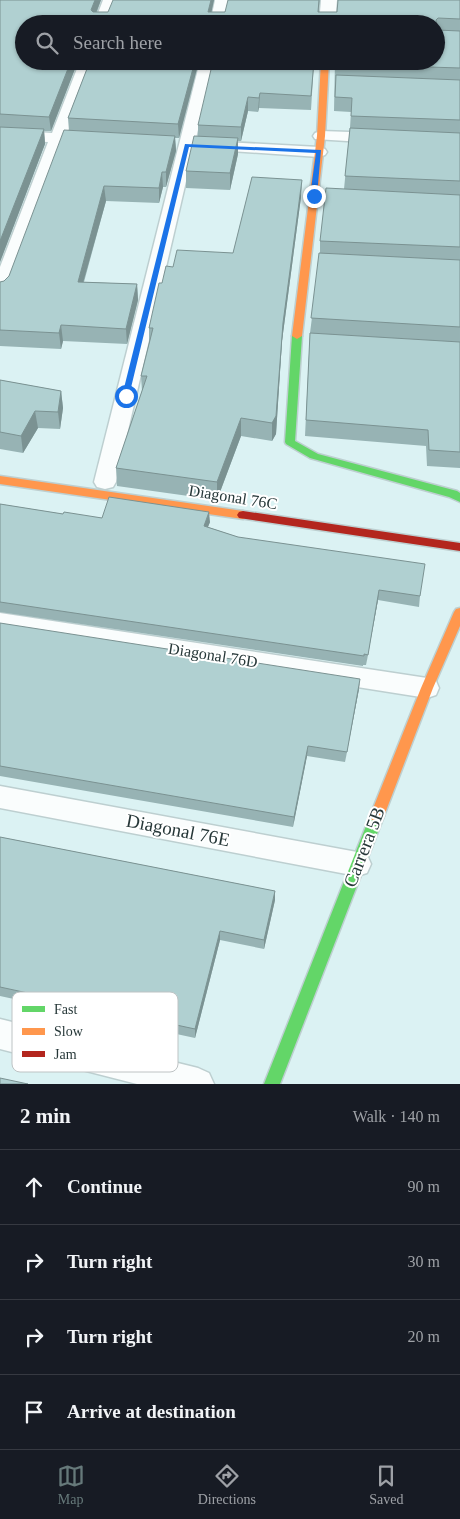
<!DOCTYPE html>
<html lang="en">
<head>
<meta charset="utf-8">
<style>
  body { margin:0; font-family:"Times New Roman",serif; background:#20242c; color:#f1f3f6 }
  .stop { position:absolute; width:15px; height:15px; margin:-11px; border:4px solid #1a73e8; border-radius:50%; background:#fff }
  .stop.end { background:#1a73e8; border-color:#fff; box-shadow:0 1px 5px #0008 }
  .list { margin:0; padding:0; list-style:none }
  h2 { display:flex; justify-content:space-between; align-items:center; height:65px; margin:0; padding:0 20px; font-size:21px }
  h2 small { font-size:16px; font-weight:400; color:#9ea1a6 }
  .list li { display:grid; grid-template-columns:32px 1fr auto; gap:15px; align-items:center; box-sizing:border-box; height:75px; padding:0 20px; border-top:1px solid #363941 }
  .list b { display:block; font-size:19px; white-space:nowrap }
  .list em { font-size:16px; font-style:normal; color:#9ea1a6 }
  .icon { flex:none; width:28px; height:28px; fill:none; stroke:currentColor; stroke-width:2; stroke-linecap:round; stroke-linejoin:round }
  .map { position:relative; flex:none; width:460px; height:1084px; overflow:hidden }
  .search { position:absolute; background:#171b24; box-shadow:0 1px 4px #0004; left:15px; right:15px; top:15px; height:55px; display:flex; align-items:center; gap:12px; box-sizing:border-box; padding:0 18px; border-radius:28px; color:#9ea1a6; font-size:19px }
  .sheet { height:365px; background:#171b24 }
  nav { display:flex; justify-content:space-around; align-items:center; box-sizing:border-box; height:70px; border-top:1px solid #363941; background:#171b24; font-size:14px; color:#9ea1a6 }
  nav a { display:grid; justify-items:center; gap:2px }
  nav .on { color:#66797a }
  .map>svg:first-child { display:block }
</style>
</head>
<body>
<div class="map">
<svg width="460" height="1084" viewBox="0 0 460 1084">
  <rect width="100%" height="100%" fill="#dbf2f3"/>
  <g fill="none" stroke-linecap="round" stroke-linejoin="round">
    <defs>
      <g id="lane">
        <polygon points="103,0 117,0 108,24 94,24"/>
        <polygon points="215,0 229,0 224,24 210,24"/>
        <polygon points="80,61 94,61 67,134 97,137 99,140 97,143 64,143 9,291 6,295 0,296 0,267 48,142 0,140 0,130 52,133"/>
        <polygon points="200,61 214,61 116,482 113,487 105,489 97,487 94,482"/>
        <polygon points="321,131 379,133 385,135 387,138 385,141 379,143 315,139 313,136 315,133"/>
        <polygon points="207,141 319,147 325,149 327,152 325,155 319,157 201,149 199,146 201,143"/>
        <polygon points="0,613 427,678 436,681 439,688 436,695 427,698 0,631"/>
        <polygon points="0,786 357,852 367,855 371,864 367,873 357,876 0,808"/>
        <polygon points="0,1019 198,1068 209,1073 214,1084 137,1084 0,1049"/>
      </g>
      <polygon id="street" points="321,0 337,0 335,24 319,24"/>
      <g id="fast">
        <polygon points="297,333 302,336 295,441 318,454 457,491 460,493 460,502 449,497 310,458 286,444 285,442 292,336"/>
        <polygon points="377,810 382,812 384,816 280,1084 264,1084 370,816 372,812"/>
      </g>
      <g id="slow">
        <polygon points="321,61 329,61 325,136 302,336 297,339 292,336 317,136"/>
        <polygon points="0,476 243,511 249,515 243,519 0,484"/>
        <polygon points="460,608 460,626 433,688 384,816 382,820 377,822 372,820 370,816 421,688 454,612 456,609"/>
      </g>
      <polygon id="jam" points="243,511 460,543 460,551 239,518 237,515 239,512"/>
    </defs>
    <use href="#lane" stroke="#bdcfd0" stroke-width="3"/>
    <use href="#street" stroke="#bdcfd0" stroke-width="2"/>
    <use href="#fast" stroke="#bdcfd0" stroke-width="3"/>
    <use href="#slow" stroke="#bdcfd0" stroke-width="3"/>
    <use href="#jam" stroke="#bdcfd0" stroke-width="3"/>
    <use href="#lane" fill="#fafdfd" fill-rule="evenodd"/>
    <use href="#street" fill="#fafdfd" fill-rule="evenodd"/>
    <use href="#fast" fill="#63d668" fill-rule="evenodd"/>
    <use href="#slow" fill="#ff974d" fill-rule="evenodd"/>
    <use href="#jam" fill="#b3261e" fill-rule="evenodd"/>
  </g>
  <g fill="#97b3b4">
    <polygon points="0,0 101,0 97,12 108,12 214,0 211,12 225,12 320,0 319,12 337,12 460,0 460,468 427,466 426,446 305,436 310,333 320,254 320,241 344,189 350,128 351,112 334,111 335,61 436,61 436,24 24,24 78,61 51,131 44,131 45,144 0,262"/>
    <polygon points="90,61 199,61 179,138 175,138 176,151 166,187 163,187 159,203 106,201 84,282 137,284 138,300 127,344 63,341 61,349 0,346 0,282 4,281 9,276 69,131 68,118"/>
    <polygon points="314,61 311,110 259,108 258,112 248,111 241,141 238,141 238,154 230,190 186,188 186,171 198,136 198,125"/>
    <polygon points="301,197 282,341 276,434 272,441 241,436 217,500 117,486 116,468 142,391 141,376 149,343 149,328 162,283 173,267 233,253"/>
    <polygon points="0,380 61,391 63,408 60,429 38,428 23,453 0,449"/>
    <polygon points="0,504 63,514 102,518 210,522 208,527 238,537 420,596 419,607 378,600 366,665 363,665 363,666 0,612"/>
    <polygon points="0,623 359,689 345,762 307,756 293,827 0,776"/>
    <polygon points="0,837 275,891 275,900 264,949 220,940 195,1038 0,996"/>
  </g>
  <g fill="#7b9292">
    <polygon points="95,0 101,0 92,23 91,10"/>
    <polygon points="211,0 214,0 209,24 208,12"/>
    <polygon points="71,61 78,61 51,131 49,117"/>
    <polygon points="195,61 199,61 179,138 178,124"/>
    <polygon points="260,93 259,108 258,112 259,98"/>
    <polygon points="248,97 248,111 241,141 241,127"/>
    <polygon points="44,129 45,144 0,262 0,241"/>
    <polygon points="175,136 176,151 166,187 166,172"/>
    <polygon points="238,138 238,154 230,190 230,173"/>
    <polygon points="162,172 163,187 159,203 159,188"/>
    <polygon points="302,180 301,197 282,341 276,434 272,441 272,423 283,323"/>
    <polygon points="104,186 106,201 79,297 78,282"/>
    <polygon points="137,284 138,300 127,344 126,329"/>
    <polygon points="61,325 63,341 61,349 59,333"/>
    <polygon points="61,391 63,408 60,429 58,412"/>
    <polygon points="35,411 38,428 23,453 21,436"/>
    <polygon points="241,418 241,436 217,500 217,482"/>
    <polygon points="209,512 210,522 204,536 204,526"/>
    <polygon points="379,590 378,600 366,665 368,655"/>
    <polygon points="360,679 359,689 345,762 347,752"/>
    <polygon points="308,746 307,756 293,827 294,817"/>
    <polygon points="275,891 275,900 264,949 264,940"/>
    <polygon points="220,931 220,940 195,1038 195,1029"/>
  </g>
  <g fill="#b0d0d1" stroke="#7b9292">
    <polygon points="0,0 95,0 91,10 93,12 108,12 113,0 211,0 208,12 225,12 228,0 319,0 318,12 337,12 338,0 460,0 460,19 438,18 436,20 437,30 460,31 460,68 336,64 336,61 436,61 436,24 24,24 24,61 71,61 49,117 0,114"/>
    <polygon points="90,61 195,61 178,124 68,118"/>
    <polygon points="213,61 314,61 311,96 260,93 259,98 248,97 241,127 198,125"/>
    <polygon points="336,75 460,80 460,120 351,116 352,98 335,97"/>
    <polygon points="0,127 44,129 0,241"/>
    <polygon points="350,128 460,133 460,181 345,176"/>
    <polygon points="64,130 175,136 166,172 162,172 159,188 104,186 78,282 137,284 126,329 61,325 59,333 0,330 0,282 4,281 9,276"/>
    <polygon points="194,136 238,138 230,173 186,171"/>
    <polygon points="252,177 302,180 283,323 276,416 272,423 241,418 217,482 116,468 147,376 141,376 153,328 149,328 159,283 162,283 166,266 173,267 177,250 233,253"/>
    <polygon points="326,188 460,195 460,247 320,241"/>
    <polygon points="319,253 460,260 460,327 311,318"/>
    <polygon points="310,333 460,342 460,452 429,450 428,430 306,420"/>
    <polygon points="0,380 61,391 58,412 35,411 21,436 0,432"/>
    <polygon points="109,497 209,512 204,526 238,537 425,564 420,596 379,590 368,655 364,654 364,656 0,602 0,504 63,514 64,512 102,518"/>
    <polygon points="0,623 360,679 347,752 308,746 294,817 0,766"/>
    <polygon points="0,837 275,891 264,940 220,931 195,1029 0,987"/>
    <polygon points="0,1078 28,1084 0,1084"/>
  </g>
  <polygon fill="#1a73e8" points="185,144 321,150 317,196 314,198 310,196 316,153 189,147 129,396 126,398 122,396"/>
  <g text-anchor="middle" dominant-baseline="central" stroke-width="4" stroke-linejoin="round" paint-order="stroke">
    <g font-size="16" fill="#273839" stroke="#fff">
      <text transform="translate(233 497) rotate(9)">Diagonal 76C</text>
      <text transform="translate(213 655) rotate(9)">Diagonal 76D</text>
    </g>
    <g font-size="19" fill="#273839" stroke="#fff">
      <text transform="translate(178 830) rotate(11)">Diagonal 76E</text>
      <text transform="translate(364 847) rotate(-69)">Carrera 5B</text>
    </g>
  </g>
  <rect x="12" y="992" width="166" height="80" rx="8" fill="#fff" stroke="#bec3c4" stroke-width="1"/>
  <rect x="22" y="1006" width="23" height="6" fill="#63d668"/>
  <rect x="22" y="1028" width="23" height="7" fill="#ff974d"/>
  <rect x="22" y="1051" width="23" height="6" fill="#b3261e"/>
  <g font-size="14" fill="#273839">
    <text x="54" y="1014">Fast</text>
    <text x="54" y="1036">Slow</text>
    <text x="54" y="1059">Jam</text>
  </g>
</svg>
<div class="stop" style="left:126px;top:396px"></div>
<div class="stop end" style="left:314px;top:196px"></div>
<div class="search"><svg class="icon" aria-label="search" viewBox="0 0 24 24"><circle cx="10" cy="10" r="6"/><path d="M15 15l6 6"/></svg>Search here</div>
</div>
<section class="sheet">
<h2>2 min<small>Walk · 140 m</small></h2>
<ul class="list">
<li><svg class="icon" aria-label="ahead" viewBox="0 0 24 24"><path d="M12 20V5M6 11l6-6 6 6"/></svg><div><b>Continue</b></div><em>90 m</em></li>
<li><svg class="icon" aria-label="right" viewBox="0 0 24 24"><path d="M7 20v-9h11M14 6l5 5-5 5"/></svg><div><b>Turn right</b></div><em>30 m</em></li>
<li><svg class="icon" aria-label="right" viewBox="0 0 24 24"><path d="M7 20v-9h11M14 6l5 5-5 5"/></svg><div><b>Turn right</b></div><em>20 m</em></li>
<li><svg class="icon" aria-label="arrive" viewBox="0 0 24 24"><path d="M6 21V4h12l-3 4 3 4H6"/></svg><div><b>Arrive at destination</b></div></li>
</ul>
</section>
<nav>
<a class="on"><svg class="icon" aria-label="map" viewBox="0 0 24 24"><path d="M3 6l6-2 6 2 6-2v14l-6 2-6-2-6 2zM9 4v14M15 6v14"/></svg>Map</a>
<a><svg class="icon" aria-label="directions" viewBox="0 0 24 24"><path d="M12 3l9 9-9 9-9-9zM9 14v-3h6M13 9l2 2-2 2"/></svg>Directions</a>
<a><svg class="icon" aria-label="saved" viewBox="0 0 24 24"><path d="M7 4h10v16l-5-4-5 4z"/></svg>Saved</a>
</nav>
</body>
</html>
